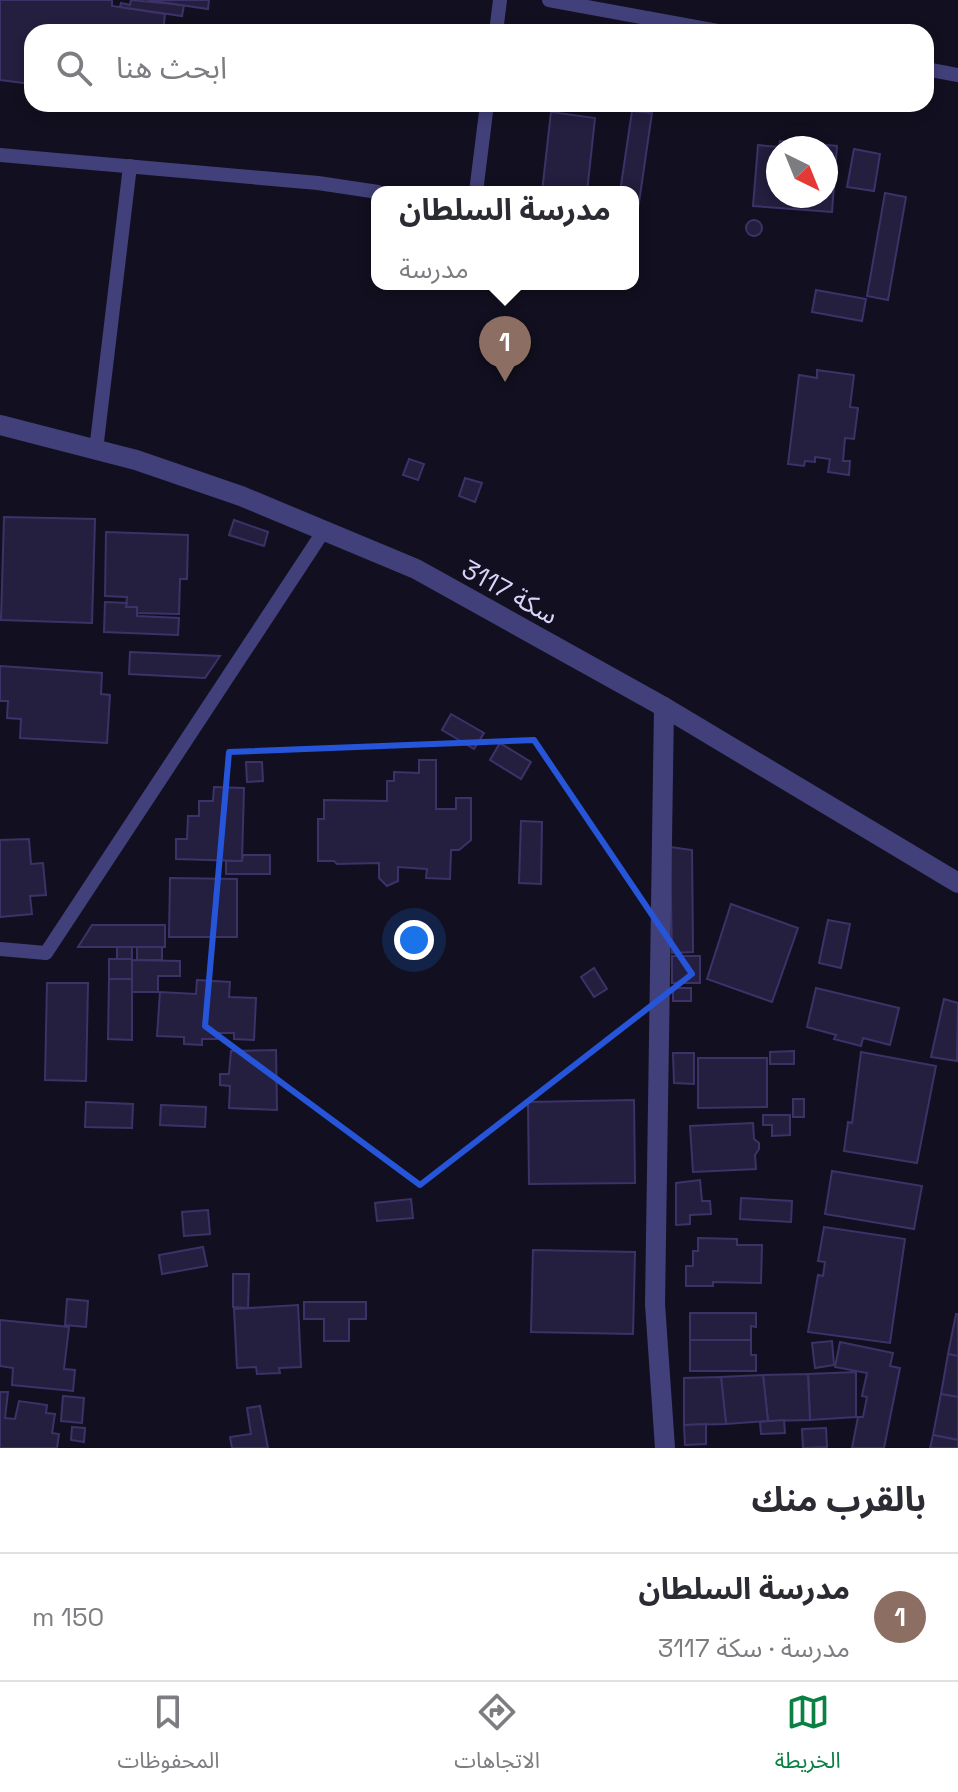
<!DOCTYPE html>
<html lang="ar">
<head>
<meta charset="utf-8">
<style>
  body { margin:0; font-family:"Space Grotesk","Noto Sans Arabic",sans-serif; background:#f7f7f7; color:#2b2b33; direction:rtl }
  .compass { position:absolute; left:766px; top:136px; width:72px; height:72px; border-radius:50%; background:#fff; box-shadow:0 4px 12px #0003; rotate:137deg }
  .you { position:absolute; left:414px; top:940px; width:28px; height:28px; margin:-20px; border:6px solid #fff; border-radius:50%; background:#1a73e8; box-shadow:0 0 0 12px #1a73e833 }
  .badge { display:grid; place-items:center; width:52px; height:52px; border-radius:50%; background:#0b8043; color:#fff; font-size:26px; font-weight:700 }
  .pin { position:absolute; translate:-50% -66px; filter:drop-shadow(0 2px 4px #0008) }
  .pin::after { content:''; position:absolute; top:42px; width:28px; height:24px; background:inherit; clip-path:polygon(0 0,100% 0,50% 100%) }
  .popup { position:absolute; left:371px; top:186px; width:268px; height:104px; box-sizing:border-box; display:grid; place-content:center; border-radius:16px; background:#fff; filter:drop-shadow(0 2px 6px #0005); font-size:26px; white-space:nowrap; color:#7c7c81 }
  .popup b { font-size:30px; color:#2b2b33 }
  .popup::after { content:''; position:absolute; left:50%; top:100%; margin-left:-16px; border:16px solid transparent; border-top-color:#fff }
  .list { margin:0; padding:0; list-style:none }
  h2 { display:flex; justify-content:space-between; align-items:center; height:104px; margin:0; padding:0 32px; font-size:34px }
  h2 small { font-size:26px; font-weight:400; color:#7c7c81 }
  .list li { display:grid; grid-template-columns:52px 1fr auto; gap:24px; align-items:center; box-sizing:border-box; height:128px; padding:0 32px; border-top:2px solid #e1e1e2 }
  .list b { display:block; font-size:30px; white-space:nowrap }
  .list p { margin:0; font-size:26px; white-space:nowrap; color:#7c7c81 }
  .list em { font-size:26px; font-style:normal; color:#7c7c81 }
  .icon { flex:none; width:44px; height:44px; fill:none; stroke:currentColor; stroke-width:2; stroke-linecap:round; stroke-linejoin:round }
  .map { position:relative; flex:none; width:958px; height:1448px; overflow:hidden; direction:ltr }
  .search { position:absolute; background:#fff; box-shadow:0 4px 12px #0003; left:24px; right:24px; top:24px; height:88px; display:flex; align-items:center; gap:20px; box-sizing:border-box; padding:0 28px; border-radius:24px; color:#7c7c81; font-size:30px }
  .sheet { height:232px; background:#fff }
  nav { display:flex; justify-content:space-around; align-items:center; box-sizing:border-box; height:112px; border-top:2px solid #e1e1e2; background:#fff; font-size:22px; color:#7c7c81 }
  nav a { display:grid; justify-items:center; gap:4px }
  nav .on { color:#0b8043 }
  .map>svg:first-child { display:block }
</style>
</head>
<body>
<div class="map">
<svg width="958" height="1448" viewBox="0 0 958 1448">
  <rect width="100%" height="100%" fill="#121020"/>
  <g fill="#241e3f" stroke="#3d3268" stroke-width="2" fill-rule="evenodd">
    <polygon points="0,0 112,0 112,6 165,14 163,32 32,32 32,84 0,80"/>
    <polygon points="131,0 184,5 182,16 120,7 121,3 130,5"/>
    <polygon points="147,0 209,0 208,9"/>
    <polygon points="221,104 263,104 255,111 226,110"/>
    <polygon points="632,111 652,113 633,244 633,192 620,192"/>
    <polygon points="551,112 595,118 587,192 542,192"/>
    <path d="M780,141L837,146L832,212L753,206L758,145L779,147ZM778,148H826V196H778Z"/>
    <polygon points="854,149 880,154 874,191 847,187"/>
    <polygon points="885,193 906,197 888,300 867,296"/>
    <circle cx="754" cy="228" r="8"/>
    <polygon points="816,290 866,299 862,321 812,312"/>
    <polygon points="817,370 854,375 850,407 858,408 854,439 845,438 843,461 850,461 849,475 828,472 830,459 815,457 815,462 805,461 804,466 788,464 799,375 817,378"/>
    <polygon points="409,459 424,464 418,480 403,475"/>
    <polygon points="465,478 482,483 475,502 459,496"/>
    <polygon points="4,517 95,519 92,623 1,620"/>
    <polygon points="234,520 268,532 264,546 229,535"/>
    <polygon points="106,532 188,535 187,579 180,579 179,614 137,613 137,607 126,607 127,597 105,596"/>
    <polygon points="105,602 127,603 126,607 137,607 137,616 179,618 178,635 104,632"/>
    <polygon points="130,652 220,656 205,678 129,674"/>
    <polygon points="0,666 102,673 101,694 110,695 107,743 20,738 21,719 7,718 8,701 0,701"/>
    <polygon points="451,714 484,733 474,749 442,730"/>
    <polygon points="500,743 531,762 521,779 490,760"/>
    <polygon points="419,760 436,760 436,809 456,809 456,798 471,798 471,840 459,850 451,850 450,879 426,878 427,869 398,867 398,881 387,886 379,878 379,863 337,864 334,861 318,861 318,819 324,819 324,800 387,801 387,781 394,781 394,772 419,773"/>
    <polygon points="246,762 262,762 263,781 247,782"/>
    <polygon points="214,787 244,788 242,861 176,859 176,839 187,839 188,816 199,816 199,801 213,801"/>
    <polygon points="521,821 542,822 541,884 519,883"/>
    <polygon points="29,839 31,864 43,863 46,895 30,896 32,914 0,917 0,840"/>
    <polygon points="670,847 692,850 693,952 672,953"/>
    <polygon points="243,855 270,855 270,874 226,874 226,861 242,861"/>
    <polygon points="170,878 237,879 237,937 169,937"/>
    <polygon points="731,904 798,928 772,1002 707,979"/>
    <polygon points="828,920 850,924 841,968 819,963"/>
    <polygon points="92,925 165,925 165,947 78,947"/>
    <rect x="117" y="947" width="15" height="12"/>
    <rect x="137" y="947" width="25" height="13"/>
    <rect x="672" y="956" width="28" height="27"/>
    <rect x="109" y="959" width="23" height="20"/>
    <polygon points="132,960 180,961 180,976 158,976 158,992 132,992"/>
    <polygon points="594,968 607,989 594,997 581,977"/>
    <polygon points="109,979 132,979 132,1040 108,1039"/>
    <polygon points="197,980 230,982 229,997 256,998 254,1040 234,1039 234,1033 218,1033 217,1039 202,1039 202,1045 184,1044 184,1037 157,1036 160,992 196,994"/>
    <polygon points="47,983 88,983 86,1081 45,1080"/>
    <rect x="673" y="988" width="18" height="13"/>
    <polygon points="816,988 899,1008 890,1045 863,1038 861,1046 834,1039 836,1035 807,1027"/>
    <polygon points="944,999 958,1003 957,1061 931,1057"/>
    <polygon points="276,1050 277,1110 229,1108 230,1086 220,1085 220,1074 229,1074 231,1051"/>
    <polygon points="794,1051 794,1064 770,1064 770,1052"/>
    <polygon points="861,1052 936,1066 917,1163 844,1151 848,1122 852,1123"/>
    <polygon points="673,1053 694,1053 694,1084 674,1083"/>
    <polygon points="698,1058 767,1058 767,1107 698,1108"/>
    <rect x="793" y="1099" width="11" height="18"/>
    <polygon points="634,1100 635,1183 529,1184 528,1102"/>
    <polygon points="86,1102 133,1104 132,1128 85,1127"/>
    <polygon points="161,1105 206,1107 205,1127 160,1125"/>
    <polygon points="763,1115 790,1115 790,1135 772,1136 772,1125 763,1125"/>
    <polygon points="753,1123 754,1139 759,1143 759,1149 755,1155 756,1169 693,1172 690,1126"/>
    <polygon points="832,1171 922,1186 914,1229 825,1214"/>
    <polygon points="700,1180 702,1201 710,1201 711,1214 690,1215 690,1224 676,1225 676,1183"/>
    <polygon points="741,1198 792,1201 791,1222 740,1219"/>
    <polygon points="411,1199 413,1218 377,1221 375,1203"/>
    <polygon points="208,1210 210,1234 184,1236 182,1212"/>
    <polygon points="824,1227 905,1239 890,1343 808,1332 818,1275 823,1276 825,1262 818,1261"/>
    <polygon points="698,1238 737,1239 737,1245 762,1245 761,1283 713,1282 713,1286 686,1286 686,1266 693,1266 693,1251 698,1251"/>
    <polygon points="203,1247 207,1266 162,1274 159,1255"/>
    <polygon points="533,1250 635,1252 633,1334 531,1332"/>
    <polygon points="233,1274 249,1274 248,1308 233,1307"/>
    <polygon points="67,1299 88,1301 86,1327 65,1325"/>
    <polygon points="304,1302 366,1302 366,1319 349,1319 349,1341 324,1341 324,1319 304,1319"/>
    <polygon points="298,1305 301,1367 279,1368 280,1373 257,1374 256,1367 237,1368 234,1309"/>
    <polygon points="690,1313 756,1313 756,1327 751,1326 751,1340 690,1340"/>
    <polygon points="956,1314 958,1314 958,1356 948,1354"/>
    <polygon points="0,1320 69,1327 64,1369 75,1370 73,1391 12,1385 13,1368 0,1366"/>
    <polygon points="690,1340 751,1340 751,1355 756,1355 756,1371 690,1371"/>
    <polygon points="832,1341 834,1365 815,1368 812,1343"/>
    <polygon points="840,1342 893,1353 890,1366 900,1368 884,1448 852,1448 858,1417 863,1417 867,1397 862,1396 867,1373 835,1367"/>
    <polygon points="948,1354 958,1356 958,1397 941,1394"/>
    <polygon points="856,1372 856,1417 810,1420 808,1374"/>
    <polygon points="808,1374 810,1420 768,1421 763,1375"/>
    <polygon points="763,1375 768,1421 726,1424 721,1377"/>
    <polygon points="721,1377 726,1424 684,1425 684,1378"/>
    <polygon points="0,1392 8,1392 5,1418 15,1419 19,1401 47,1405 46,1413 55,1414 52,1433 59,1434 57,1448 0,1448"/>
    <polygon points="941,1394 958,1397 958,1440 933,1435"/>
    <polygon points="63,1396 84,1398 82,1423 61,1421"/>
    <polygon points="260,1406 268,1448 232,1448 230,1437 251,1434 247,1408"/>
    <polygon points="784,1420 785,1433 761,1434 760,1422"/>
    <polygon points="706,1424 706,1444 685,1445 684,1425"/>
    <polygon points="72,1427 85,1428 84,1442 71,1440"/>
    <polygon points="826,1428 827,1447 803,1448 802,1429"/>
    <polygon points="933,1435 958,1440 958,1448 930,1448"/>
  </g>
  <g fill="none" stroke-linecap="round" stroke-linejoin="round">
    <g stroke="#42407a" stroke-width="14">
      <polyline points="549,0 723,32"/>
      <polyline points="496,32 500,0"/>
      <polyline points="926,69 958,75"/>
      <polyline points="0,155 318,183 378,192"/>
      <polyline points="476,192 487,104"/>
      <polyline points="96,450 130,166"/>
      <polyline points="0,949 46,953 325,529"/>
    </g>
    <polyline stroke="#42407a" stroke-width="20" points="664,707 655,1304 665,1448"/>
    <polyline stroke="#42407a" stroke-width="20" points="0,425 136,460 241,496 416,569 664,707 958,883"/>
  </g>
  <path fill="none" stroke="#2655da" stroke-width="6" stroke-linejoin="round" d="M534,740L692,974L420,1185L205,1026L229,752Z"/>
  <g text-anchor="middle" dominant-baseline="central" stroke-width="6" stroke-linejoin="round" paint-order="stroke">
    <g font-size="26" fill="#d8d4fa" stroke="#121020">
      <text transform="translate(510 592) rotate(29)">سكة 3117</text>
    </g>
  </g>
</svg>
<svg class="compass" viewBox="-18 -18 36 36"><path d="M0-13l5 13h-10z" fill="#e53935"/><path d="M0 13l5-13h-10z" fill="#7c7c81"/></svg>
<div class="you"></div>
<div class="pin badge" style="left:505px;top:382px;background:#8d6e63">1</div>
<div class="popup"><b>مدرسة السلطان</b>مدرسة</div>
<div class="search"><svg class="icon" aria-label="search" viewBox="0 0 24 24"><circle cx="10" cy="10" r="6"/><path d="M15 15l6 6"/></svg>ابحث هنا</div>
</div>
<section class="sheet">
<h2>بالقرب منك<small></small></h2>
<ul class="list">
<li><span class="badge" style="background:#8d6e63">1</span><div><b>مدرسة السلطان</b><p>مدرسة · سكة 3117</p></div><em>150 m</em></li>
</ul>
</section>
<nav>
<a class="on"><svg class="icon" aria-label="map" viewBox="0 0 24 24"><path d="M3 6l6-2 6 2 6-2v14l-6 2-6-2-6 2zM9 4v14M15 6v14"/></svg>الخريطة</a>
<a><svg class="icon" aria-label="directions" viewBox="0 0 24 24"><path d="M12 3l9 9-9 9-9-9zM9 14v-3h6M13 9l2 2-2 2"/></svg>الاتجاهات</a>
<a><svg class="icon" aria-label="saved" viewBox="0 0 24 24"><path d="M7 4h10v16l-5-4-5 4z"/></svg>المحفوظات</a>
</nav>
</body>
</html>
